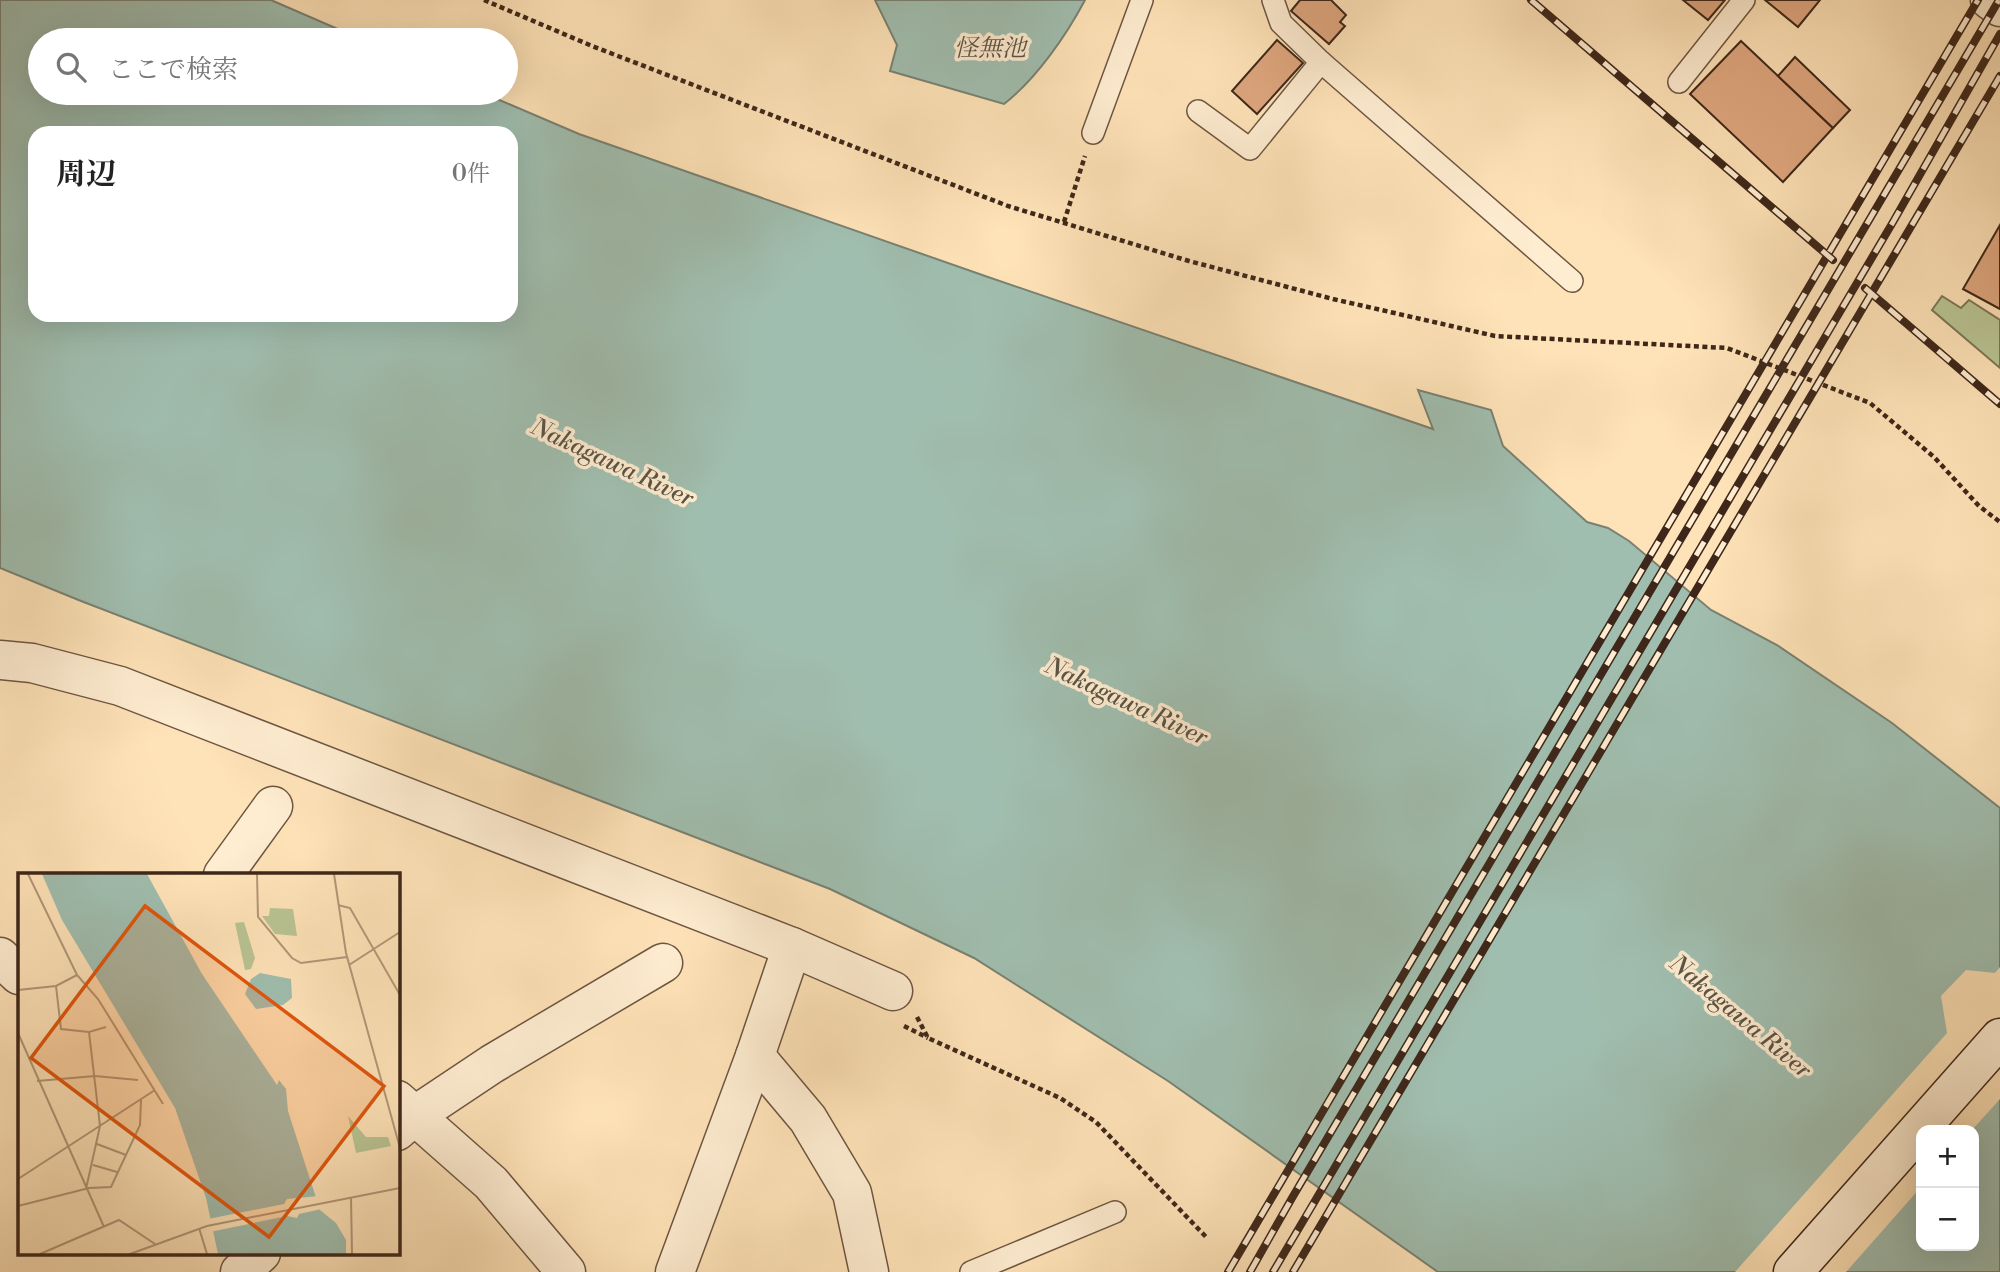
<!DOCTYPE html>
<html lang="ja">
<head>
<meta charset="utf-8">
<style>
  body { margin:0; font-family:"Libre Bodoni","Noto Serif JP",serif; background:#f2f2f2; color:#222 }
  .controls { position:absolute; right:21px; bottom:21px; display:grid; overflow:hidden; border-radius:14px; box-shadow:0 7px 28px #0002 }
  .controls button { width:63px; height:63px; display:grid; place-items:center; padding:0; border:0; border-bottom:2px solid #e0e0e0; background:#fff; color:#222; font:35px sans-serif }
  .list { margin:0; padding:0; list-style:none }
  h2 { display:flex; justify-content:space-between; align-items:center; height:91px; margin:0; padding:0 28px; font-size:30px }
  h2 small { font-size:23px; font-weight:400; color:#767676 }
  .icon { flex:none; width:38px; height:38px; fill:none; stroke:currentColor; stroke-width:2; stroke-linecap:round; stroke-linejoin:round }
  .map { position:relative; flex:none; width:2000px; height:1272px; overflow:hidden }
  .search { position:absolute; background:#fff; box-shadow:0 7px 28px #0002; left:28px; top:28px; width:490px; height:77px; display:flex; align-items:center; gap:18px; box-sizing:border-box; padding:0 24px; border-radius:38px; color:#767676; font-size:26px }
  .panel { position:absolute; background:#fff; box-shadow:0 7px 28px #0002; left:28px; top:126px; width:490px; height:196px; border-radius:21px }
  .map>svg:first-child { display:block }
</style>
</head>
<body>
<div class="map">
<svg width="2000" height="1272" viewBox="0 0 2000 1272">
  <rect width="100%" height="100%" fill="#ffe3b8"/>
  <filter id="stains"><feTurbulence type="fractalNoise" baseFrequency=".00286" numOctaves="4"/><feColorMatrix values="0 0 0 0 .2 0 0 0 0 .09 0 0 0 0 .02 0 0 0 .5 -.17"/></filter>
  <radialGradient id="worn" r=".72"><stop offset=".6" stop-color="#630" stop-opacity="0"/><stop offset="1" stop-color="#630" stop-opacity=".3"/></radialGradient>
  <polygon fill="#bac594" stroke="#7c7657" stroke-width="2" points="1942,296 1961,308 1969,300 2000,320 2000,368 1932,310"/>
  <g fill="#a0beaf" stroke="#798273" stroke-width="2" fill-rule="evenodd">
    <path d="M0,0H271L363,40H40V93H483L579,134L988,277L1433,429L1418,390L1491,410L1503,446L1587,522L1608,528L1629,541L1711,610L1777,645L1892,723L2000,808V1272H1438L1168,1081L974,958L830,889L81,601L0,568ZM35,133H511V315H35ZM1921,1130H1974V1246H1921Z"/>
    <path d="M875,0H1085C1066,36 1036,79 1004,104L890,71L897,45Z"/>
  </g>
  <polygon fill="#ffe3b8" points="2000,967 2000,1099 1972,1130 1921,1130 1921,1187 1846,1272 1735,1272 1947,1033 1941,996 1966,970 1995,973"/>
  <g fill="#dfa77f" stroke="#3e271a" stroke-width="2">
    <polygon points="1300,0 1331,0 1346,15 1340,22 1345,26 1329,44 1291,11"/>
    <polygon points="1683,0 1725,0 1708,20"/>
    <polygon points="1765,0 1820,0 1798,27"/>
    <polygon points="1277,40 1303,63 1257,114 1232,91"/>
    <polygon points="1741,41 1833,128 1783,182 1690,94"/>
    <polygon points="1795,57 1850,110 1833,128 1778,76"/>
    <polygon points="2000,225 2000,309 1963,289"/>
  </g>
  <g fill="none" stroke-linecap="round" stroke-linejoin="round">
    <defs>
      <g id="service">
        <polyline points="1273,0 1281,23 1321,62 1572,281"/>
        <polyline points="1679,82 1744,0"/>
        <polyline points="1198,111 1250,149 1321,62"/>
        <polyline points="1093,133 1142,0"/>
        <polyline points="971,1272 1115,1212"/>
      </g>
      <g id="minor">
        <polyline points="0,660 32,663 120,686 792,947 893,991"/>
        <polyline points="223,875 273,806"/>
        <polyline points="0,957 19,975"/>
        <polyline points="755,1056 808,1119 852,1193 869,1272"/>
        <polyline points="397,1100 491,1183 566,1272"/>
        <polyline points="397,1131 414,1116 492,1064 663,963"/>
        <polyline points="240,1272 261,1253"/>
        <polyline points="675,1272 755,1056 792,947"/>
      </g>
      <polyline id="tertiary" points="1990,0 2000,7"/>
      <polyline id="secondary" points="1793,1272 2000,1038"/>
    </defs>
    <use href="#service" stroke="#6e5642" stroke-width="24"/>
    <use href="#minor" stroke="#6e5642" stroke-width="41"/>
    <use href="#tertiary" stroke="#6e5642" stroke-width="41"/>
    <use href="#secondary" stroke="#3e271a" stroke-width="41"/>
    <g stroke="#3e271a" stroke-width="4.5" stroke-dasharray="5 3.5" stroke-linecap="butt">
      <polyline points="484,0 592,46 1008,206 1189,261 1333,299 1495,336 1727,348 1870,403 1934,457 1979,506 2000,522"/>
      <polyline points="1064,222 1085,156"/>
      <polyline points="917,1017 928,1038 1060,1098 1096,1122 1208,1239"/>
      <polyline points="904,1026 928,1038"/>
    </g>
    <use href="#service" stroke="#ffedd1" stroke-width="21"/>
    <use href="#minor" stroke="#ffedd1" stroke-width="38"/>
    <use href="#tertiary" stroke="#ffedd1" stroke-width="38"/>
    <use href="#secondary" stroke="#ffedd1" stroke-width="38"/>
    <defs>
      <g id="rail">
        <polyline points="1531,0 1833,260"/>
        <polyline points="1865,288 2000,404"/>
        <polyline points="1228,1272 1978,0"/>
        <polyline points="1250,1272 1292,1198 1999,0"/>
        <polyline points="1273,1272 1893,222 2000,34"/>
        <polyline points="1293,1272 2000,76"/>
      </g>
    </defs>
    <use href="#rail" stroke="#3e271a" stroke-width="8"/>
    <use href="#rail" stroke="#ffedd1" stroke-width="5" stroke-dasharray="16" stroke-linecap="butt"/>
  </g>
  <g text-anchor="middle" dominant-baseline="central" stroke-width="7" stroke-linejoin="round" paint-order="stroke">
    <g font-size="24" font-style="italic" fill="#5b5447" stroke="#ffedd1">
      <text x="990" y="49">怪無池</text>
      <text transform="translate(612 463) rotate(25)">Nakagawa River</text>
      <text transform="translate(1126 702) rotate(25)">Nakagawa River</text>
      <text transform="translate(1740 1017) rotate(40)">Nakagawa River</text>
    </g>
  </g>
  <g transform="translate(18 873)">
    <rect width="382" height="382" fill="#ffe3b8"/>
    <path d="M252,35L275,36L279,63L257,61L244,43H251ZM226,49L237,85L233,96L227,97L217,50ZM330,243L348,264H370L373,273L338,280Z" fill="#bac594"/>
    <path d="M24,1H129L184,101L259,212L261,207L268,216L270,238L302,337L318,350L328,367V381H200L188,325L157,235L44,47ZM242,100L273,106L274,125L265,132L238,136L227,121L233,106Z" fill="#a0beaf"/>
    <path d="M301,323L308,335L281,341L279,345L269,343L192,359L190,346L266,331L269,326Z" fill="#ffe3b8"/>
    <path fill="none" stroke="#b29879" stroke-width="2" d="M10,1L59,102L80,126L145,231M239,1L240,44L274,85L283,90L329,84M316,1L328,80L382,275M320,32L332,35L382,122M331,92L382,59M38,113L43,156L71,159L88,154M0,117L38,113L59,102M0,160L86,354M19,208L77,203L120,207M79,271L108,282M75,292L99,299M0,306L137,217M68,316L82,253L71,159M333,324L334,381M0,333L71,315L93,314L122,252L123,227M181,355L189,381M22,381L101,347L137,371M112,381L189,353L382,315"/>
    <path fill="#e0560d" fill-opacity="0.15" stroke="#e0560d" stroke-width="3.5" d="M127,33L366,213L251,364L13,185Z"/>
    <rect width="382" height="382" fill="none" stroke="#3e271a" stroke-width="3.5"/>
  </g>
  <rect width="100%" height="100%" filter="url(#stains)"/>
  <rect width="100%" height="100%" fill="url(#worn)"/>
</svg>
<div class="controls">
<button>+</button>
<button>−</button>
</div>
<div class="search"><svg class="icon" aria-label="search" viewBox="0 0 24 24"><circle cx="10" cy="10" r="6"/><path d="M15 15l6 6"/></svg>ここで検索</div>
<section class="panel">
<h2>周辺<small>0件</small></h2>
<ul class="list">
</ul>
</section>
</div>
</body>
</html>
